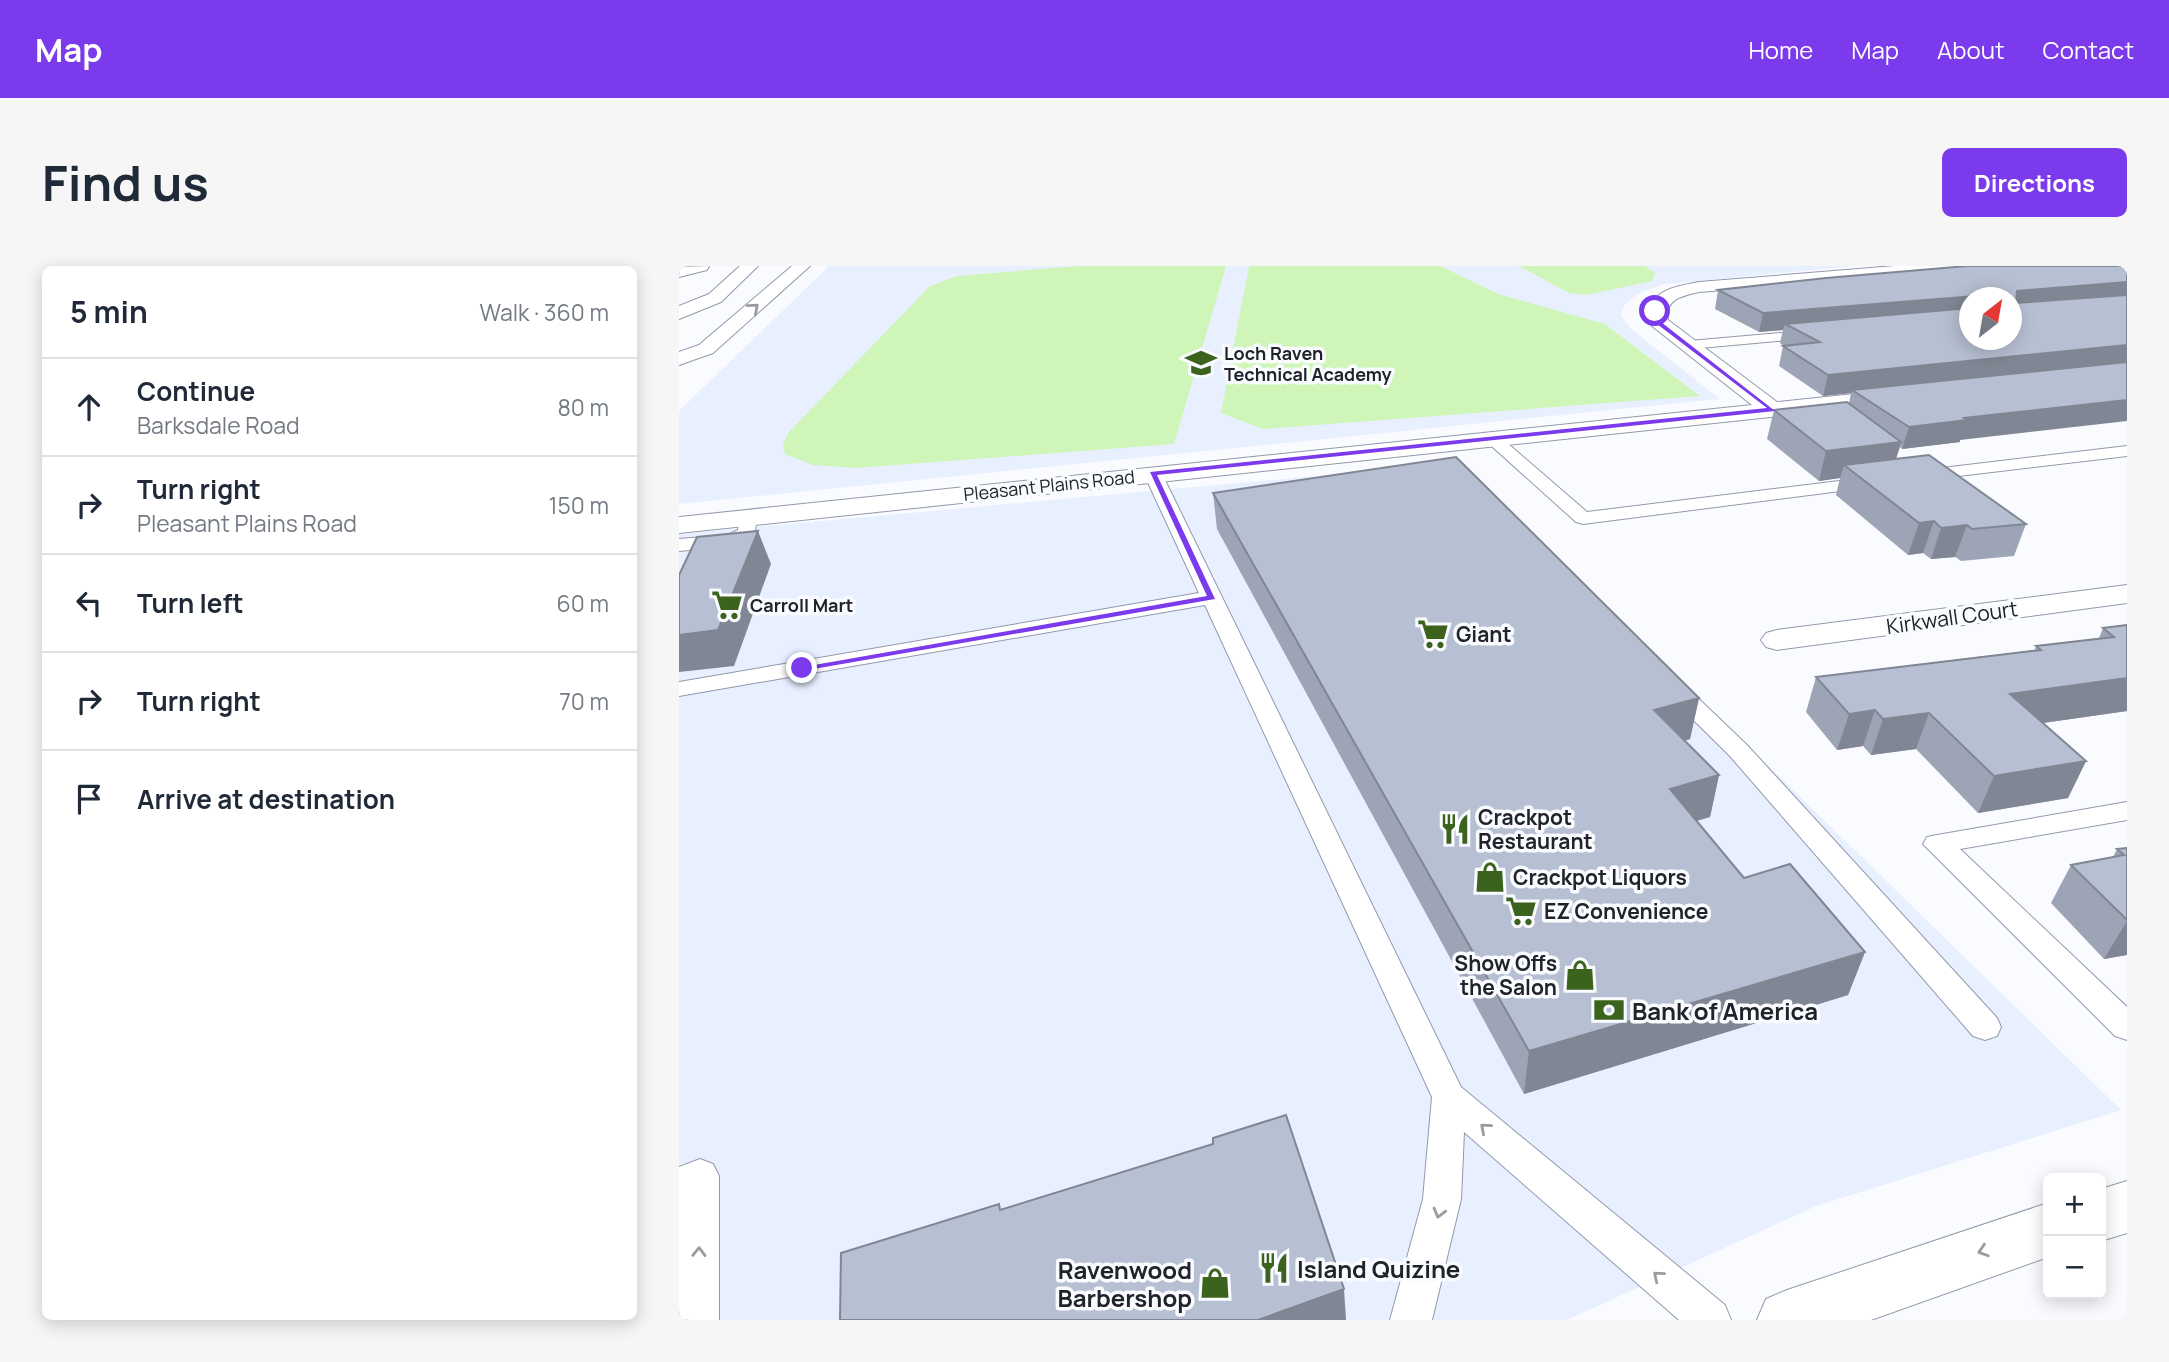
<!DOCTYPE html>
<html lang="en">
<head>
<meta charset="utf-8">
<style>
  body { margin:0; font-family:Manrope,sans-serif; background:#f6f6f7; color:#1f2937 }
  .controls { position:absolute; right:21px; bottom:21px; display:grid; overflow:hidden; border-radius:10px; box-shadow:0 4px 18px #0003 }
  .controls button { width:63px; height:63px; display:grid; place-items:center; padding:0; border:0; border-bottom:2px solid #e0e1e3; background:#fff; color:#1f2937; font:35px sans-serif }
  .compass { position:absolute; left:1280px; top:21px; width:63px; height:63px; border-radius:50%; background:#fff; box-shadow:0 4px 18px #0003; rotate:31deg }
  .stop { position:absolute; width:21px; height:21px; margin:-16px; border:5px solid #7c3aed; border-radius:50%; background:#fff }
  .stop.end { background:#7c3aed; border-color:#fff; box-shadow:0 2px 7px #0008 }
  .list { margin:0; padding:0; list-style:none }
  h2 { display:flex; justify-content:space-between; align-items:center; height:91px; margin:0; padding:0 28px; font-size:30px }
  h2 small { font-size:23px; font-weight:400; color:#747a83 }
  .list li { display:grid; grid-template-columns:46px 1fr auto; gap:21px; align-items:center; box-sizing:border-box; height:98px; padding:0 28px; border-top:2px solid #e0e1e3 }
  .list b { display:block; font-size:26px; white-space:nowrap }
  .list p { margin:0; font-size:23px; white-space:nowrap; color:#747a83 }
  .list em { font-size:23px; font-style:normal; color:#747a83 }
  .icon { flex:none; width:38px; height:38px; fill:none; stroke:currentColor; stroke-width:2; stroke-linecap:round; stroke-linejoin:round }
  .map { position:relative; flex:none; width:1448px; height:1054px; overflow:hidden; border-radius:10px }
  header { display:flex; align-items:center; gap:42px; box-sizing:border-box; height:98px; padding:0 35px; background:#7c3aed; color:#fff }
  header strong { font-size:33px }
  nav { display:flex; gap:38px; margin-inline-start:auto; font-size:24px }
  .intro { display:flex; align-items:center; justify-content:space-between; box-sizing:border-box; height:168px; padding:0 42px }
  h1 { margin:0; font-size:49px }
  .button { padding:18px 32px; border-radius:10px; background:#7c3aed; color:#fff; font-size:24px; font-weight:700 }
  main { display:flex; gap:42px; padding:0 42px }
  aside { flex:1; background:#fff; border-radius:10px; box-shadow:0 4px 18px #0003 }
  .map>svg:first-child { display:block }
</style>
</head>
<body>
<header>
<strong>Map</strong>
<nav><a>Home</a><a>Map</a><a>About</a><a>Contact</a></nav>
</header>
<div class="intro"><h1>Find us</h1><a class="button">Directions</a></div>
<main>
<aside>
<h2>5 min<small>Walk · 360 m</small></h2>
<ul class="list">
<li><svg class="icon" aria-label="ahead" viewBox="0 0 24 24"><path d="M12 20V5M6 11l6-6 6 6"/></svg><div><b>Continue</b><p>Barksdale Road</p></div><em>80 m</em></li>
<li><svg class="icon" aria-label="right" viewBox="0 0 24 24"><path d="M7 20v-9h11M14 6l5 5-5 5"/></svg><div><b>Turn right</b><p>Pleasant Plains Road</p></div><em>150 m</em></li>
<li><svg class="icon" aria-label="left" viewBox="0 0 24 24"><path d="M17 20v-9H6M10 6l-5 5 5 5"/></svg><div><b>Turn left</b></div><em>60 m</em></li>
<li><svg class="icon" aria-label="right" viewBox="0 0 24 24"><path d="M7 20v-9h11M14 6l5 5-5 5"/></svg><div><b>Turn right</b></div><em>70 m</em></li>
<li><svg class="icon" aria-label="arrive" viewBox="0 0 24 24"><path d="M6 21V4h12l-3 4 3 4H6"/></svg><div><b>Arrive at destination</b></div></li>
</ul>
</aside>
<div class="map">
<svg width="1448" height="1054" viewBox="0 0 1448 1054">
  <rect width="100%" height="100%" fill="#f9fbff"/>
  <g fill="#e8efff">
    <polygon points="150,0 1175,0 986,18 960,27 946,38 942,49 951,62 1041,133 0,238 0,145"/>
    <polygon points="779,197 1442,844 1137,940 888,1054 0,1054 0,268"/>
  </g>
  <g fill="#cff6b8">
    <polygon points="399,0 547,0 495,178 177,202 134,199 106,188 104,179 109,167 251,20 278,10"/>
    <polygon points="570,0 761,0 819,28 926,58 1021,130 584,163 542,147"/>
    <polygon points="840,0 966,0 976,7 973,15 907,29 890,27"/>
  </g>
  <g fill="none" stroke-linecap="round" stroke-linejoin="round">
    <defs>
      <g id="lane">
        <polygon points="1137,64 1142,65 1142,71 1010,83 1003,79 1010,75"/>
        <polygon points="814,168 820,170 908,246 1193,211 1202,216 1193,221 904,258 897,256 808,176 806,173"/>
        <polygon points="1448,180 1448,190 1238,215 1229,210 1238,205"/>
        <polygon points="474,203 483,208 782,821 1046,1039 1052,1054 1000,1054 785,866 782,933 753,1054 711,1054 744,933 753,831 526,339 0,430 0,416 520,327 465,208"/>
        <polygon points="69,246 78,252 75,271 53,280 0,285 0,273 49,269 59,264 60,252"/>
        <polygon points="992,412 1000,414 1068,479 1318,752 1322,761 1318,770 1306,774 1294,770 1050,489 984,424 980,419 984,414"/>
        <polygon points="1448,536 1448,554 1281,583 1448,741 1448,774 1436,770 1244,578 1248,571 1258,569"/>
        <polygon points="21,893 34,898 40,910 40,1054 0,1054 0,901"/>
      </g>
      <g id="street">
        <polygon points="30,0 28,4 0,11 0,1"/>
        <path d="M1216,0H1287L1279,5L1020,26C1004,30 985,33 989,54L1098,136L1223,123L1231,125L1234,130L1231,135L1223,137L0,267V251L1073,139L973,60L969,47C974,23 999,20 1020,16Z"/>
        <polygon points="1448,319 1448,337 1098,384 1087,381 1082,374 1087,367 1098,364"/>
      </g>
      <g id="secondary">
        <polygon points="61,0 79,0 42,36 0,53 0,40 30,28"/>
        <polygon points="113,0 131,0 34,87 0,99 0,86 20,79"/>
      </g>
      <g id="primary">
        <polygon points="1448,915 1448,967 1422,975 1422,923"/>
        <polygon points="1369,937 1369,991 1192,1054 1078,1054 1087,1033 1108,1024"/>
      </g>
    </defs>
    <use href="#lane" stroke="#9199ab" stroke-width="2"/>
    <use href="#street" stroke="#9199ab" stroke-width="2"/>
    <use href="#secondary" stroke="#9199ab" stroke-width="2"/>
    <use href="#primary" stroke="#9199ab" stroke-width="2"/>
    <use href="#lane" fill="#fff" fill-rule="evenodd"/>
    <use href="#street" fill="#fff" fill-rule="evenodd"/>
    <use href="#secondary" fill="#fff" fill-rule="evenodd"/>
    <use href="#primary" fill="#fff" fill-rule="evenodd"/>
  </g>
  <g fill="#9da4b5" fill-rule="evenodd">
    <path d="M1448,0L1281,174V176L1223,183L1221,181L1217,193L1347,258L1335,290L1282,295L1276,291L1252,293L1244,287L1229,289L1157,229L1161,212L1140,215L1088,173L1095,144L1170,137L1172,127L1144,130L1100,100L1104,80H1105L1101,77L1104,64L1080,66L1036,43L1039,24ZM1291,32H1333L1291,74Z"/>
    <polygon points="534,227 1020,432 1011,473 1006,475 1040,509 1031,551 1017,555 1065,612 1186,686 1169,729 845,828 538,263"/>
    <polygon points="1448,359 1448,445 1364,457 1407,495 1389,532 1299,547 1237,483 1192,489 1184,480 1158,484 1127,446 1137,411 1356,384 1357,380 1420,372 1424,362"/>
    <polygon points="1448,582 1448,689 1425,693 1372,637 1392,599 1434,591 1438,583"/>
  </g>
  <g fill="#808693">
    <polygon points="1448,16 1448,33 1333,43 1338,25"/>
    <polygon points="1298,30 1297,32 1291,32 1291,48 1106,58 1104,64 1080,66 1084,47"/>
    <polygon points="1448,79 1448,98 1173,124 1172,127 1144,130 1149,109"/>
    <polygon points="1448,134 1448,155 1281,174 1281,176 1223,183 1230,161 1285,152"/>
    <polygon points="1222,176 1213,206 1165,199 1161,212 1140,215 1147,185"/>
    <polygon points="1255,255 1244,287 1229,289 1240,257"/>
    <polygon points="1288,259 1276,291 1252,293 1262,262"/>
    <polygon points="79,265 92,298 55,400 0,406 0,369"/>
    <polygon points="1448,412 1448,445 1315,464 1331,428"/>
    <polygon points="1020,432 1011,473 967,485 975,444"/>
    <polygon points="1196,444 1184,480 1158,484 1170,448"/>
    <polygon points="1250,447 1237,483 1192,489 1204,453"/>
    <polygon points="1407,495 1389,532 1299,547 1315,510"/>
    <polygon points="1040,509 1031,551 982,565 991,523"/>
    <polygon points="1448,655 1448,689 1425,693"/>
    <polygon points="1186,686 1169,729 845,828 850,785"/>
    <polygon points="665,1023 667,1054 579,1054"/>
  </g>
  <g fill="#b7bfd2" stroke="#808693" stroke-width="2">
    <polygon points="1288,0 1448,0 1448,16 1338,25 1337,37 1448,29 1448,79 1149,109 1104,80 1141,76 1106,58 1291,42 1291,74 1333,74 1333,32 1297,32 1298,30 1084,47 1039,24 1147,12"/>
    <polygon points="1448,96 1448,134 1285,152 1288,154 1230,161 1173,124"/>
    <polygon points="1168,136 1222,176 1147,185 1095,144"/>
    <polygon points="1250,189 1347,258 1293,263 1288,259 1262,262 1255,255 1240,257 1165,199"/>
    <polygon points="777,191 1020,432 975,444 1040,509 991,523 1065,612 1111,598 1186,686 850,785 534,227"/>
    <polygon points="79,265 39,364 0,369 0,309 18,271"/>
    <polygon points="1448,359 1448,412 1331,428 1407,495 1315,510 1250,447 1204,453 1196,444 1170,448 1137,411 1362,384 1357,380 1435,371 1424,362"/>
    <polygon points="1448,582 1448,654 1392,599 1445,589 1438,583"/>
    <polygon points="607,849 665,1023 579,1054 161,1054 162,987 320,938 321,944 534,878 534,872"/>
  </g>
  <defs><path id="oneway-chevron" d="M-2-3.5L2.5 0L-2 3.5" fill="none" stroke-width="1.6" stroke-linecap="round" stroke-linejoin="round" transform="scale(1.75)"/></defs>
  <g stroke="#9b9c9f">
    <use href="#oneway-chevron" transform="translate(75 42) rotate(-41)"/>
    <use href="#oneway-chevron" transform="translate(806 862) rotate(-139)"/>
    <use href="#oneway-chevron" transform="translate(760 947) rotate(105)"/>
    <use href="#oneway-chevron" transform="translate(1304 985) rotate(162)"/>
    <use href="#oneway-chevron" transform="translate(20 986) rotate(-89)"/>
    <use href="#oneway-chevron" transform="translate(979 1010) rotate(-140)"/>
  </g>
  <polygon fill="#7c3aed" points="978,44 982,56 1096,145 478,209 536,333 123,405 118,402 528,330 471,206 1088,142 978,58 973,45"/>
  <defs>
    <symbol id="school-bare" viewBox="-9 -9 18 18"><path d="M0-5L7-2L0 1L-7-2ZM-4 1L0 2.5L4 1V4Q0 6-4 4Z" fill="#3c631e" stroke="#f9fbff" stroke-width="2.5" paint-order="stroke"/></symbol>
    <symbol id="supermarket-bare" viewBox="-9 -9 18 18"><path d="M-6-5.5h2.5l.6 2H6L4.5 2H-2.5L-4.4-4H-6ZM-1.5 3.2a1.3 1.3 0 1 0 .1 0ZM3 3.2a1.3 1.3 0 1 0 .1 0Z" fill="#3c631e" stroke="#f9fbff" stroke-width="2.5" paint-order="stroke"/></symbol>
    <symbol id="restaurant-bare" viewBox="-9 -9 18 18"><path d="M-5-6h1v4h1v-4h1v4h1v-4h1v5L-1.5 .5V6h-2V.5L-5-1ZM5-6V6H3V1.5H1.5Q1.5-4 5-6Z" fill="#3c631e" stroke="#f9fbff" stroke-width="2.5" paint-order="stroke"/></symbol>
    <symbol id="shop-bare" viewBox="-9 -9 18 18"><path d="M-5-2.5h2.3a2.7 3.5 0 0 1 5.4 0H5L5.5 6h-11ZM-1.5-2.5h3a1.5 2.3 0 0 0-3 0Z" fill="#3c631e" stroke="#f9fbff" stroke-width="2.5" paint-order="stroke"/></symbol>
    <symbol id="bank-bare" viewBox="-9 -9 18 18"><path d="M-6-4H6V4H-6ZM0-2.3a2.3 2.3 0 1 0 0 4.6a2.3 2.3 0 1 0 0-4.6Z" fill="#3c631e" stroke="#f9fbff" stroke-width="2.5" paint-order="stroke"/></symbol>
  </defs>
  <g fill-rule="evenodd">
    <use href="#school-bare" x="500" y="75" width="44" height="44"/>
    <use href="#supermarket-bare" x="26" y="317" width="44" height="44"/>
    <use href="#supermarket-bare" x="732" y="346" width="44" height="44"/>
    <use href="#restaurant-bare" x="754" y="541" width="44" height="44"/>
    <use href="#shop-bare" x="789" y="589" width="44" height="44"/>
    <use href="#supermarket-bare" x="820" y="623" width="44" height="44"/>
    <use href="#shop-bare" x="879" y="687" width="44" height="44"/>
    <use href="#bank-bare" x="908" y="722" width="44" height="44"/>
    <use href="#restaurant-bare" x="573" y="980" width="44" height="44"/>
    <use href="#shop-bare" x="514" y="995" width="44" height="44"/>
  </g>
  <g text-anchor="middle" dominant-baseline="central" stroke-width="7" stroke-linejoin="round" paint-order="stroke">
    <g font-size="18" font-weight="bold" fill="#20232a" stroke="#f9fbff" text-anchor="start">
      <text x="545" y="87">Loch Raven<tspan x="545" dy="21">Technical Academy</tspan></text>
      <text x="71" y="339">Carroll Mart</text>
    </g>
    <g font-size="18" fill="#20232a" stroke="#f9fbff">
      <text transform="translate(370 219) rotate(-6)">Pleasant Plains Road</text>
    </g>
    <g font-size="21" fill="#20232a" stroke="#f9fbff">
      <text transform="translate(1273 351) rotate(-8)">Kirkwall Court</text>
    </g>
    <g font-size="21" font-weight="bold" fill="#20232a" stroke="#f9fbff" text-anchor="start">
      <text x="777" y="368">Giant</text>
      <text x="799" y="551">Crackpot<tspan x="799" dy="24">Restaurant</tspan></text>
      <text x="834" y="611">Crackpot Liquors</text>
      <text x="865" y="645">EZ Convenience</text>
      <text x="878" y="697" text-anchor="end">Show Offs<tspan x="878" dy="24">the Salon</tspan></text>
    </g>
    <g font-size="24" font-weight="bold" fill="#20232a" stroke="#f9fbff" text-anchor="start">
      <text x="953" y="744">Bank of America</text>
      <text x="618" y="1002">Island Quizine</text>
      <text x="513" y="1003" text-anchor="end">Ravenwood<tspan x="513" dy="28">Barbershop</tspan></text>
    </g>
  </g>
</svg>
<div class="controls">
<button>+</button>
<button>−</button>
</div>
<svg class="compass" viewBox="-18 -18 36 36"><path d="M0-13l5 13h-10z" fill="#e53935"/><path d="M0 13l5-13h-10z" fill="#747a83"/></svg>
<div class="stop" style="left:976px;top:45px"></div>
<div class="stop end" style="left:123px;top:402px"></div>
</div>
</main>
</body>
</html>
